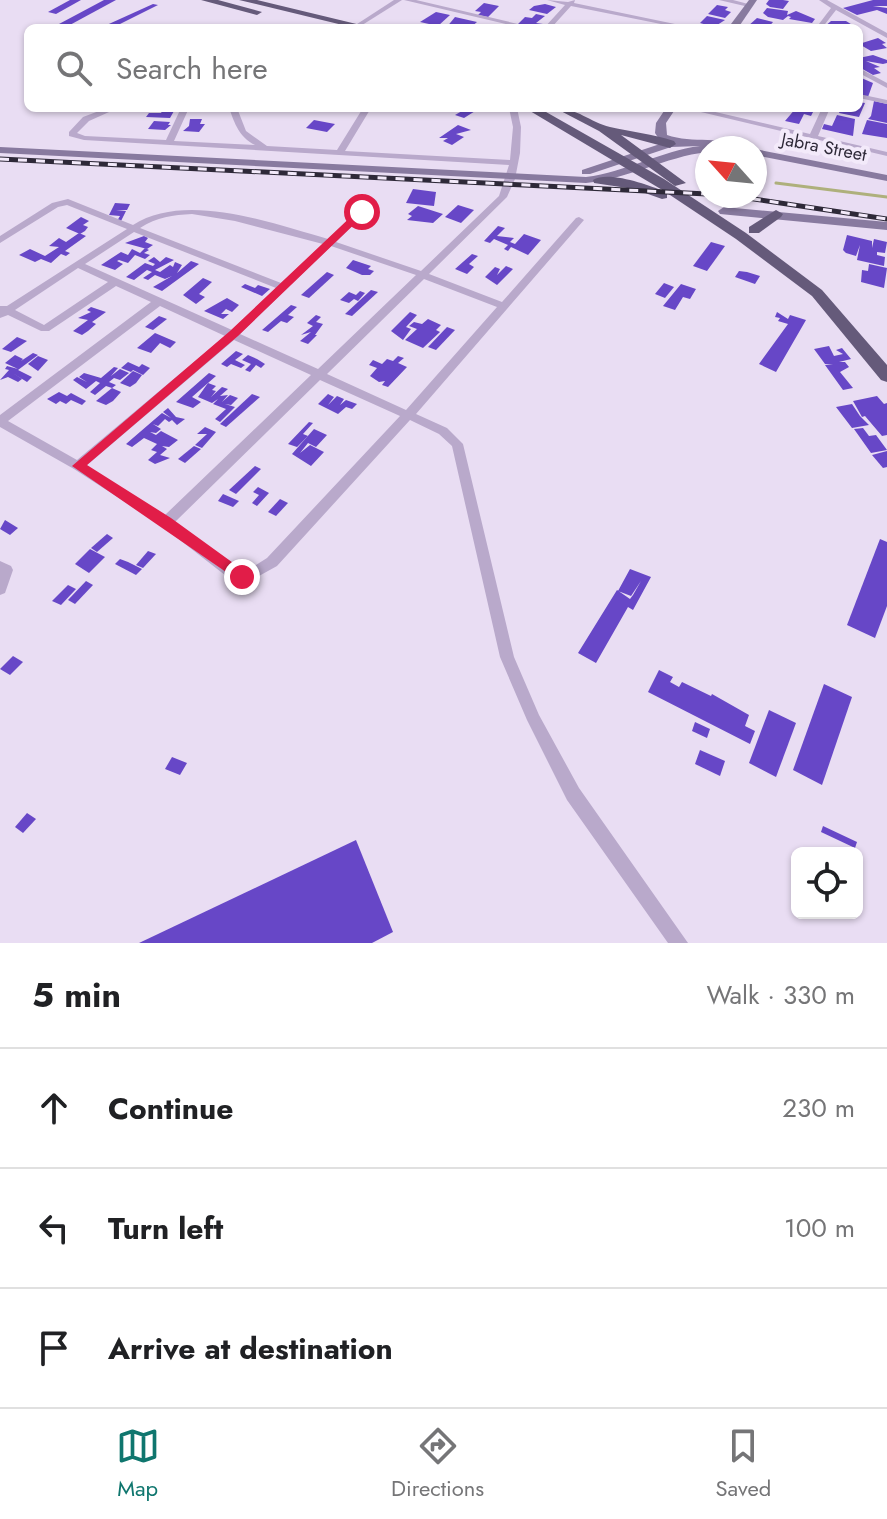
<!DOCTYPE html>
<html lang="en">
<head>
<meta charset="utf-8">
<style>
  body { margin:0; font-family:Jost,sans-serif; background:#f2f2f2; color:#202124 }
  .controls { position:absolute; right:24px; bottom:24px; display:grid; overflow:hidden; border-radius:12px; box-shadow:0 2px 6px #0004 }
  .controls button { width:72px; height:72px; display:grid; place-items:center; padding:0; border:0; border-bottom:2px solid #e0e0e0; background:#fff; color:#202124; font:40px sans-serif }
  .compass { position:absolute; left:695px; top:136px; width:72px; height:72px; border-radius:50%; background:#fff; box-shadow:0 2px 6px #0004; rotate:297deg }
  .stop { position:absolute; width:24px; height:24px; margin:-18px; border:6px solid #e11d48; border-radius:50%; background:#fff }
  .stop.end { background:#e11d48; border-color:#fff; box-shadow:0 2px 8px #0008 }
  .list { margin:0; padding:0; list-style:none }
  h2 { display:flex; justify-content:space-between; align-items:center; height:104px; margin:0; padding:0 32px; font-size:34px }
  h2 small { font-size:26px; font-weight:400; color:#757577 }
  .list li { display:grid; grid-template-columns:52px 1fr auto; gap:24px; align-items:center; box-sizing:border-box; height:120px; padding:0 32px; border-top:2px solid #e0e0e0 }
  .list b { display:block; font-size:30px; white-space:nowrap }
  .list em { font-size:26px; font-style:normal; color:#757577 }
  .icon { flex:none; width:44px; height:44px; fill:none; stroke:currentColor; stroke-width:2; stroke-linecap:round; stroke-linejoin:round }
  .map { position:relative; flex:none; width:887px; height:943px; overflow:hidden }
  .search { position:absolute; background:#fff; box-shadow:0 2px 6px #0004; left:24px; right:24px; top:24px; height:88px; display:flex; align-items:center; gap:20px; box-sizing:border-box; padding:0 28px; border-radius:12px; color:#757577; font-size:30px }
  .sheet { height:464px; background:#fff }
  nav { display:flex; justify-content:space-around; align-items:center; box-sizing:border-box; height:112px; border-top:2px solid #e0e0e0; background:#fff; font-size:22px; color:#757577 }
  nav a { display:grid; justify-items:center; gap:4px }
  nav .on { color:#0f766e }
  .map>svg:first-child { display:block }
</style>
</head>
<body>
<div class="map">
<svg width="887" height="943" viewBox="0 0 887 943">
  <rect width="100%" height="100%" fill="#e9ddf3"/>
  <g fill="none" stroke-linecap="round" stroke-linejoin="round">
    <polyline stroke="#aeb07c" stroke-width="3" points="776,183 887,197"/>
  </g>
  <g fill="#6747c7">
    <polygon points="70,0 81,0 56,14 48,12"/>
    <polygon points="104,0 116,0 68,26 59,24"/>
    <polygon points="769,0 783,0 789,1 783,9 770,7 766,4"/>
    <polygon points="873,0 887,0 887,6 873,6 887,8 887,14 877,10 857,15 843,8"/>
    <polygon points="484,3 499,6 488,17 478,15 481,12 475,11"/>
    <polygon points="153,4 158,5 112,28 100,28"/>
    <polygon points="545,4 556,7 547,14 529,10 534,6"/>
    <polygon points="717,5 728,7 725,10 731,12 725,18 708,14"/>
    <polygon points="767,8 788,11 787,15 796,11 815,19 812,23 789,19 791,17 788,16 783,20 768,17 763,13"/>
    <polygon points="436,12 450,15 438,26 420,22"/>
    <polygon points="536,14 545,16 536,23 543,24 539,28 518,24 525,17 532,18"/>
    <polygon points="707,16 725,20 714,27 700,23"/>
    <polygon points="455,17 477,22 470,28 446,28"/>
    <polygon points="757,18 773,22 768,28 747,27"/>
    <polygon points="831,21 846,21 854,26 823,28"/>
    <polygon points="878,38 886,43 882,44 887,48 871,51 859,44"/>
    <polygon points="873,55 887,60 887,63 883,64 866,61 880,67 874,68 881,73 873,75 859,67 859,58"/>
    <polygon points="859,77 873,83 868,97 859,95"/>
    <polygon points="874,101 887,104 887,123 868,119 871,116"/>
    <polygon points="859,102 865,103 859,117 839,113 841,108 859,108"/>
    <polygon points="164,108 174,111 170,118 146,117 149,113 161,113"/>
    <polygon points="456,108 480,108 464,118 455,115 462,111"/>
    <polygon points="796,108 805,108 814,110 811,116 804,114 799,124 785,121"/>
    <polygon points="837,115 855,119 853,136 822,129 824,124 832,126"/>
    <polygon points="190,119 202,119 200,124 205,124 199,132 183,131 189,126"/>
    <polygon points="314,120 335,124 327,132 306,128"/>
    <polygon points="867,120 887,124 887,138 862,134"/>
    <polygon points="154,121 170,122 168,125 171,125 165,130 148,129"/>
    <polygon points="458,125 471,130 456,134 464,137 452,145 443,141 448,138 439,138"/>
    <polygon points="413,189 436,192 434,206 406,203"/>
    <polygon points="115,203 130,204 127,210 116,210 126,211 121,221 117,221 120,216 109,215"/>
    <polygon points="458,205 474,210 461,223 445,217"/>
    <polygon points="418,206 443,214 433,223 407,220 412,216 408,214"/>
    <polygon points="81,217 89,221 83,225 88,227 85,231 80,234 66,228"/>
    <polygon points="498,226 505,228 497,236 514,238 510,242 515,244 524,234 541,240 528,255 511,247 508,251 504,249 508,245 494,239 490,243 484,241"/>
    <polygon points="79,233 86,236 65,251 70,253 66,256 61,254 51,263 41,259 35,262 19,255 30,249 45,256 59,247 49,246 59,238 66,242"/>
    <polygon points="847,235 872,241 872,248 874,239 887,242 885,253 877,252 877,255 885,257 884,266 857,260 860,245 856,256 846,253 843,250"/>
    <polygon points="144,236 148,238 145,242 153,245 147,249 125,243"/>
    <polygon points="711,242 725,246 707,271 693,266"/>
    <polygon points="145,248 149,250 144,253 150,255 145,259 135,255 128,263 119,260 117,261 123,264 115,270 101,265 121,252 128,255 132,249 140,253"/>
    <polygon points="472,254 478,256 469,264 474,267 467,274 455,269"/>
    <polygon points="154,257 160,262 166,257 174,260 155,270 160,272 170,265 173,267 175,262 182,265 177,273 191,261 199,264 162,291 153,287 172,276 165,279 155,275 148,280 143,278 152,272 147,270 134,280 126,277 145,263 153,266 155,264 148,261"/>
    <polygon points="353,260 371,266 368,269 374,271 370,275 362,275 346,268"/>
    <polygon points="869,264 887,268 884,288 861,282 862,270 868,271"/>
    <polygon points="506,266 513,269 497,285 485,277 495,267 500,269 497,275"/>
    <polygon points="739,271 747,272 760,276 755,284 735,277"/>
    <polygon points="327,272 334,275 309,298 301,295"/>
    <polygon points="203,278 212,282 199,294 205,297 196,304 183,295"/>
    <polygon points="664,283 674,287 665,298 655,294"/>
    <polygon points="245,284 255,288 258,285 270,289 262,296 241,287"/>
    <polygon points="681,284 696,289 690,299 683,297 675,310 663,306"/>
    <polygon points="371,290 378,292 352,316 345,314"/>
    <polygon points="360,291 365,293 358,301 354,299 349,303 340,300 349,292 356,295"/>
    <polygon points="227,298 239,305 232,312 226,309 221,314 229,314 223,319 204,311"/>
    <polygon points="291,305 297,307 288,315 294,317 287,323 281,321 268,332 262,330"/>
    <polygon points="91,307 106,312 92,322 96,324 88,331 82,335 73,331 88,320 78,318 91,312 87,310"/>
    <polygon points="410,312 417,315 406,327 411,329 403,340 391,331"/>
    <polygon points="777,312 788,319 790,315 806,320 776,372 759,364 788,324 778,321 780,318 775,317"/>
    <polygon points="316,315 321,317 316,322 323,324 315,335 317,335 308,344 300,341 311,332 301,335 313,326 307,323"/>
    <polygon points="159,316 167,319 153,330 145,327"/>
    <polygon points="428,319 441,325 436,330 440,332 423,348 405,340 417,329 409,326 414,322 422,324"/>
    <polygon points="447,327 455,330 436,350 428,347"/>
    <polygon points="155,333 176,342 170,348 160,343 151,353 137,348"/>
    <polygon points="17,337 27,341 11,352 2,349"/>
    <polygon points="829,346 834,356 843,354 836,350 842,348 851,359 839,362 845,362 849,367 840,372 853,388 843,390 825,365 833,364 825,364 814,349"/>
    <polygon points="236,351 243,354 235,360 245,365 241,368 231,364 227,367 221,364"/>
    <polygon points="33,353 38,355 18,370 32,377 27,382 11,372 22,379 18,382 8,377 0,380 9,370 5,369 7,366 18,369 5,363 15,355 23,359 21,361"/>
    <polygon points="248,355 257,359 265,364 261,368 256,365 250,372 245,370 251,364 242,360"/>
    <polygon points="38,356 48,360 38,371 28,364"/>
    <polygon points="398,356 404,358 398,363 407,367 388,387 382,385 385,381 379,382 370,376 377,368 369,365 373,360 382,364 387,359 393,361"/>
    <polygon points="128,362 139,367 142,364 150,368 143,375 133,370 131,372 121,368"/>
    <polygon points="114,367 118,368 111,376 120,369 129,373 120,380 114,378 109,382 116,385 112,388 106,386 95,395 90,392 100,383 96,381 86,389 73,380 77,377 87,382 79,377 84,373 101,378"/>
    <polygon points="133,371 142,375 136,383 130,387 120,383"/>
    <polygon points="209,373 216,376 192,397 201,402 193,408 176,402"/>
    <polygon points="208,383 216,386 212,390 216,391 211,397 222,387 228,389 220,396 228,395 222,402 230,395 238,398 231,405 225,404 235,407 220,422 215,419 226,409 213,404 218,399 212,403 198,397"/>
    <polygon points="112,388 121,392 113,401 106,405 96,401"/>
    <polygon points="59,392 67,396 71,393 86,401 82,405 71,400 66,404 60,401 56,404 47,399"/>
    <polygon points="252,394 260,397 226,427 220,424"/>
    <polygon points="328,394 334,397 328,405 337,396 344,399 340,405 346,400 357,404 352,409 346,407 338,414 318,404"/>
    <polygon points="877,396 884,404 887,403 887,435 882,436 865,416 862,417 853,401"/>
    <polygon points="852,404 860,416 869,425 852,428 836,407"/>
    <polygon points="168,408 176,417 185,419 177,425 172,420 169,422 165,419 158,426 153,424 161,429 156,433 150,432 156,435 161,431 178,440 169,447 162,446 167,449 160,455 170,458 155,464 148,460 157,452 151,450 157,444 144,438 132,447 126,444 162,413 171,418 163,412"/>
    <polygon points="309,422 313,423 303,434 308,436 297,447 288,444"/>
    <polygon points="205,427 216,432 202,448 195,445 207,434 197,434"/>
    <polygon points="863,428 869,436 876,435 887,450 871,453 854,429"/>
    <polygon points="314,429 327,435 316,447 308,443 300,453 310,445 324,452 311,466 292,454"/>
    <polygon points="194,446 201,449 185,463 178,459"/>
    <polygon points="887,451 887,467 883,468 872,455"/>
    <polygon points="255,466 261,469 236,494 229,490"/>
    <polygon points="258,487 269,493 257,506 252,503 259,495 253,492"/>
    <polygon points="223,494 239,501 233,507 218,501"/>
    <polygon points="280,499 288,503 276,516 268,512"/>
    <polygon points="5,520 18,528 10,535 0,529"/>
    <polygon points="107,534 113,538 97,552 91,548"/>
    <polygon points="880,539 887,542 887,606 875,638 847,625"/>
    <polygon points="90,549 105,557 89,573 75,564"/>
    <polygon points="148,551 156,554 143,568 136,565"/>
    <polygon points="120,559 128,562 142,569 136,575 115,564"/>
    <polygon points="630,569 651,577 633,610 628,607 596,663 578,653 617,590 630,599 633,595 641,581 631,596 618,591"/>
    <polygon points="86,581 93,585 75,604 68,600"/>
    <polygon points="68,585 76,589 61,605 52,601"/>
    <polygon points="13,656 23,662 10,675 0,669"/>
    <polygon points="659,670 673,677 670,682 679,687 682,682 711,696 712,694 749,715 745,726 755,731 750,744 648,692"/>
    <polygon points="824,684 852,697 822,785 793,770"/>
    <polygon points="769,710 796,723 776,777 749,763"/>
    <polygon points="695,722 710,729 707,738 692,731"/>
    <polygon points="700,750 725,761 720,776 695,764"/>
    <polygon points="172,757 187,763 180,775 165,769"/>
    <polygon points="27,813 36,819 23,833 15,827"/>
    <polygon points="823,826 857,842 855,848 821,832"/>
    <polygon points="356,840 393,932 372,943 139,943"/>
  </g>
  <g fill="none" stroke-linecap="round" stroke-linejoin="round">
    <g fill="#b9a9cb" fill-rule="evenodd">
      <polygon points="394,0 402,0 359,27 354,26"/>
      <polygon points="404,0 416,0 535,28 523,28"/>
      <polygon points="547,0 568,2 575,0 574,3 694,28 681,28 571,6 551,28 544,28 565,5"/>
      <polygon points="719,0 733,0 752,5 749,7"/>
      <polygon points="819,0 827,0 887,33 887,38 836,10 822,28 816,28 831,8"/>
      <polygon points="859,68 887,83 887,88 859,73"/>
      <polygon points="859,94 887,100 887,104 859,98"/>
      <path d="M107,108H118L89,121L77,133L85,136L166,140L181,108H189L174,141L255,145C239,137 235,124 229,108H237L246,131L267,146L337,150L363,108H371L345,151L510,160L513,127L509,108H517L521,127L520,153L515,179L507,197L429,274L502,302L576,218L579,217L584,220L416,414L447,428L463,444L514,657L539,715L579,788L688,943H668L567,800L527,720L500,657L452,446L439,434L410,420L277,566L250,581L230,579L162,526L74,469L0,427V415L151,302L116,286L49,331H41L8,315L0,318V306H7L127,229L67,205L58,207L0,243V236L52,203L68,199L133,225C185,191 272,223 328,239L370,199L373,198L377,201L376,203L336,242L421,271L499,196L509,165L84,140L69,136V132L83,117ZM192,214L235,221L323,244L281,283L140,228C157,217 173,215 192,214ZM134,232L276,288L232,330L85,264ZM331,246L416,275L318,369L240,334ZM78,268L108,282L44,325L15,310ZM424,279L497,307L406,410L327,374ZM160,306L225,336L77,460L8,421ZM234,340L311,375L165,515L86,466ZM320,380L400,416L267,558L248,570H238L175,522Z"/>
      <polygon points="684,108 698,108 810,134 822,108 830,108 818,136 887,152 887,156"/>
      <polygon points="0,561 11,566 13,570 5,593 0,595"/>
    </g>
    <g fill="#887a9f" fill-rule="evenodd">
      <polygon points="749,0 757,0 738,28 728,28"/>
      <path d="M666,108H676L666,123L667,135C692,144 724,135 746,148L711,147L707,148V152C665,157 628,179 586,183L0,153V147L586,177C626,172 661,151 700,146L671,147L590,174H582V170L666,142L659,139L655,133L656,123Z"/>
      <polygon points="755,149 887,175 887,181 755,155"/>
      <polygon points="724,207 887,222 887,230 720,214 718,211"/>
    </g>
    <g fill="#655a7a" fill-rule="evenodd">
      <polygon points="201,0 218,0 262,12 257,15"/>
      <polygon points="239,0 257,0 373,28 355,28"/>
      <path d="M525,108H539L664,179L746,233L822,290L887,365V382L881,380L812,296L736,239L667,193V198L662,199L634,189L594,183L593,180C608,170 648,185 664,191Z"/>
      <path d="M555,108C577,108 590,122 610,127C632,132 652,134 674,141L676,144L670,148L621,135L686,183L675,186L599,131Z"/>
      <polygon points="776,210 783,214 781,217 759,233 749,233 749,227"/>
    </g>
    <defs>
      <g id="rail">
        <polyline points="0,159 707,194"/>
        <polyline points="734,196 887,219"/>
      </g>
    </defs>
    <use href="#rail" stroke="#2e2938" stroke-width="5"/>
    <use href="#rail" stroke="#f3eafa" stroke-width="3" stroke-dasharray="9" stroke-linecap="butt"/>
  </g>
  <polygon fill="#e11d48" points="358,210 367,212 238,336 87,465 171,518 247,573 247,582 242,583 72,466 230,331"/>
  <g text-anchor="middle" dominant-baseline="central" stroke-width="8" stroke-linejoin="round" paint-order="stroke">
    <g font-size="18" fill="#2e2938" stroke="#f3eafa">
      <text transform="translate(824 147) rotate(11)">Jabra Street</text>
    </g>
  </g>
</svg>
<div class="controls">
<button><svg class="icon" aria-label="locate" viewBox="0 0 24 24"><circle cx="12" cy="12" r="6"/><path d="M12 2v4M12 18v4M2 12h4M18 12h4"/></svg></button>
</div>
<svg class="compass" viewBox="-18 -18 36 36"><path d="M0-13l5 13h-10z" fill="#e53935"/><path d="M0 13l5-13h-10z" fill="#757577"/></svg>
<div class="stop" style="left:362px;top:212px"></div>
<div class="stop end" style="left:242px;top:577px"></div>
<div class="search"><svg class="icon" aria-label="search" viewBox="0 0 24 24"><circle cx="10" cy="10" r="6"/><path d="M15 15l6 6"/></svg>Search here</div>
</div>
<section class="sheet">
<h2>5 min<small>Walk · 330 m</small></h2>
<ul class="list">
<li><svg class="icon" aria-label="ahead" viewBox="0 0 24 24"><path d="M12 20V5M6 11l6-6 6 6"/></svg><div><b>Continue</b></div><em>230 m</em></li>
<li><svg class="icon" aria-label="left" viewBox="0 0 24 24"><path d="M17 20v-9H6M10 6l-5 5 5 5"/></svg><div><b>Turn left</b></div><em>100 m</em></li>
<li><svg class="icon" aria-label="arrive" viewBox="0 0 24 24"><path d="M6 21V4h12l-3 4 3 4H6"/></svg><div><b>Arrive at destination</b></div></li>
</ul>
</section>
<nav>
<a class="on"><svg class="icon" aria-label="map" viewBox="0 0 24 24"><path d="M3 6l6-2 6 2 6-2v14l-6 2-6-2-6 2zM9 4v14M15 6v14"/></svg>Map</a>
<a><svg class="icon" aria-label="directions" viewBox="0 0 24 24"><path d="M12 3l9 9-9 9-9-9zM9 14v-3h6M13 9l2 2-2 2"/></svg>Directions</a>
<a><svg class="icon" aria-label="saved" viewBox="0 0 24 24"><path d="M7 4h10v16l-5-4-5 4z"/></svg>Saved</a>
</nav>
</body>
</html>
